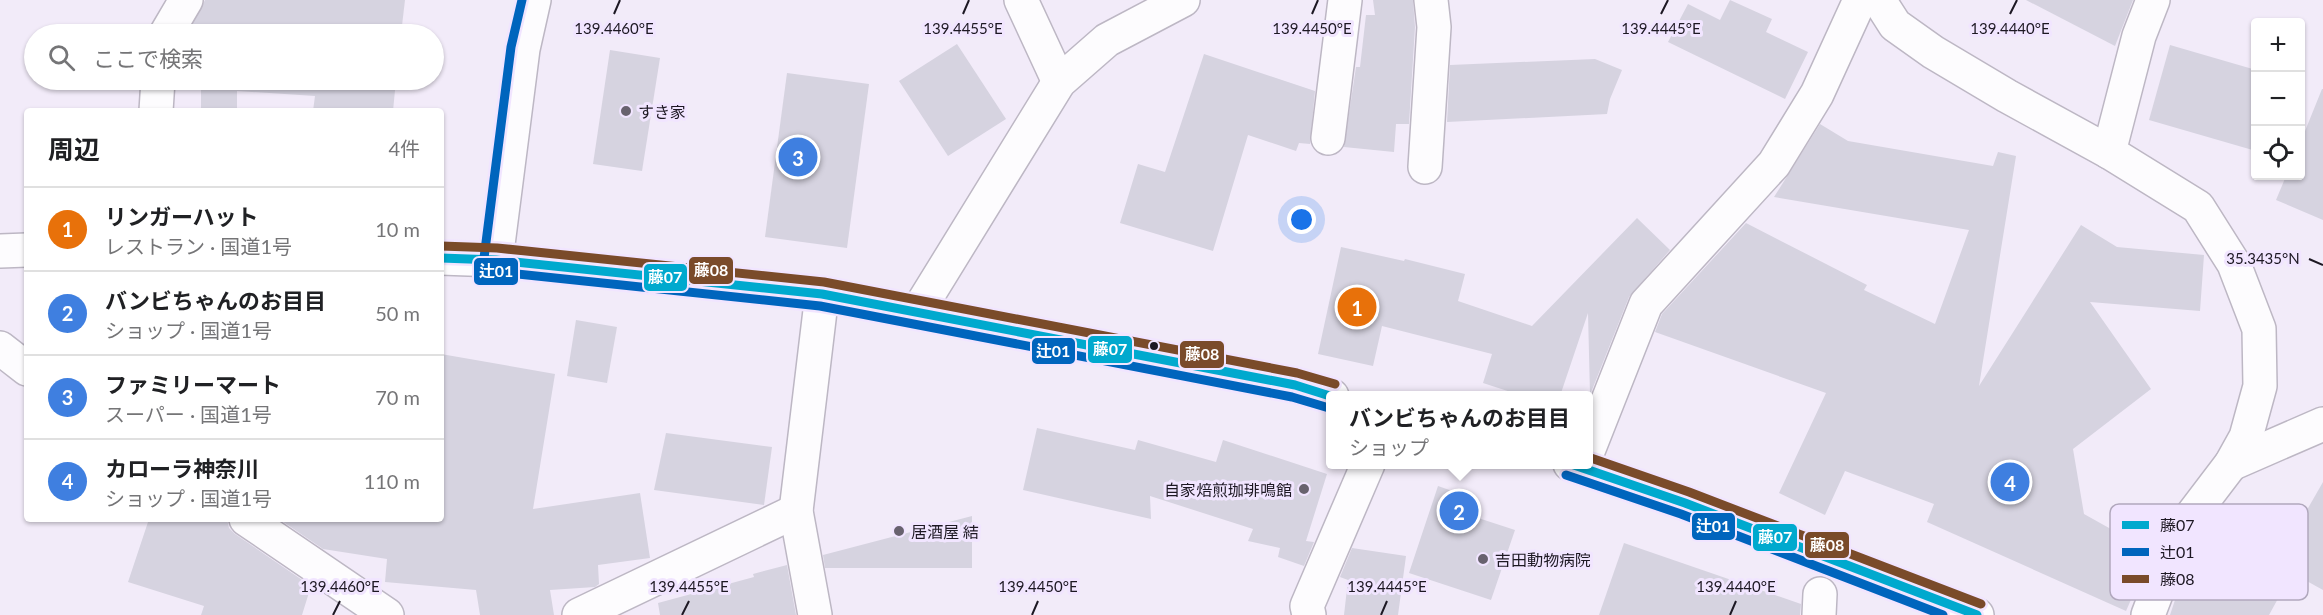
<!DOCTYPE html>
<html lang="ja">
<head>
<meta charset="utf-8">
<style>
  body { margin:0; font-family:Lato,"Noto Sans JP",sans-serif; background:#f6f6f6; color:#202124 }
  .controls { position:absolute; right:18px; top:18px; display:grid; overflow:hidden; border-radius:6px; box-shadow:0 2px 4px #0004 }
  .controls button { width:54px; height:54px; display:grid; place-items:center; padding:0; border:0; border-bottom:2px solid #e0e0e0; background:#fff; color:#202124; font:30px sans-serif }
  .you { position:absolute; left:1302px; top:220px; width:21px; height:21px; margin:-15px; border:4px solid #fff; border-radius:50%; background:#1a73e8; box-shadow:0 0 0 9px #1a73e833 }
  .badge { display:grid; place-items:center; width:39px; height:39px; border-radius:50%; background:#68626e; color:#fff; font-size:20px; font-weight:700 }
  .pin { position:absolute; translate:-50% -50%; border:3px solid #fff; box-shadow:0 2px 6px #0006 }
  .popup { position:absolute; left:1326px; top:391px; width:267px; height:78px; box-sizing:border-box; display:grid; place-content:center; border-radius:6px; background:#fff; filter:drop-shadow(0 2px 4px #0005); font-size:20px; white-space:nowrap; color:#757577 }
  .popup b { font-size:22px; color:#202124 }
  .popup::after { content:''; position:absolute; left:50%; top:100%; margin-left:-12px; border:12px solid transparent; border-top-color:#fff }
  .list { margin:0; padding:0; list-style:none }
  h2 { display:flex; justify-content:space-between; align-items:center; height:78px; margin:0; padding:0 24px; font-size:26px }
  h2 small { font-size:20px; font-weight:400; color:#757577 }
  .list li { display:grid; grid-template-columns:39px 1fr auto; gap:18px; align-items:center; box-sizing:border-box; height:84px; padding:0 24px; border-top:2px solid #e0e0e0 }
  .list b { display:block; font-size:22px; white-space:nowrap }
  .list p { margin:0; font-size:20px; white-space:nowrap; color:#757577 }
  .list em { font-size:20px; font-style:normal; color:#757577 }
  .icon { flex:none; width:33px; height:33px; fill:none; stroke:currentColor; stroke-width:2; stroke-linecap:round; stroke-linejoin:round }
  .map { position:relative; flex:none; width:2323px; height:615px; overflow:hidden }
  .search { position:absolute; background:#fff; box-shadow:0 2px 4px #0004; left:24px; top:24px; width:420px; height:66px; display:flex; align-items:center; gap:15px; box-sizing:border-box; padding:0 21px; border-radius:33px; color:#757577; font-size:22px }
  .panel { position:absolute; background:#fff; box-shadow:0 2px 4px #0004; left:24px; top:108px; width:420px; height:414px; border-radius:6px }
  .map>svg:first-child { display:block }
</style>
</head>
<body>
<div class="map">
<svg width="2323" height="615" viewBox="0 0 2323 615">
  <rect width="100%" height="100%" fill="#f2ebf9"/>
  <g fill="#d6d3e0">
    <polygon points="205,0 405,0 401,34 187,34"/>
    <polygon points="1373,0 1413,0 1415,27 1409,124 1396,124 1394,152 1344,147 1356,67 1360,67 1366,15 1375,15"/>
    <polygon points="1730,0 1772,19 1766,32 1808,52 1785,99 1668,42 1688,4 1720,20"/>
    <polygon points="2026,0 2133,0 2115,46"/>
    <polygon points="957,44 1006,119 948,156 899,81"/>
    <polygon points="2170,45 2256,70 2256,151 2149,120"/>
    <polygon points="610,50 660,58 642,171 593,164"/>
    <polygon points="1204,54 1315,91 1310,144 1299,143 1296,151 1248,135 1213,251 1120,223 1138,164 1165,172"/>
    <polygon points="1595,59 1622,70 1610,99 1607,114 1447,122 1450,65"/>
    <polygon points="787,73 869,84 847,248 765,237"/>
    <polygon points="178,80 396,80 393,111 313,111 315,96 237,91 237,111 201,111 201,89 178,88"/>
    <polygon points="2322,89 2323,89 2323,220 2276,200 2286,176 2301,176 2301,141"/>
    <polygon points="1820,124 1848,141 1993,166 1998,152 2016,156 1979,386 2081,225 2117,247 2204,255 2200,311 2090,302 2151,389 2073,449 2084,514 2152,552 2126,611 1927,522 1934,504 1845,471 1825,515 1779,493 1826,393 1655,332 1662,314 1746,223 1867,285 1864,290 1935,324 1969,230 1774,197"/>
    <polygon points="1637,218 1670,250 1629,297 1590,395 1588,313 1560,396 1523,396 1483,383 1492,354 1382,326 1373,366 1318,354 1341,247 1404,261 1405,259 1465,274 1458,301 1532,326"/>
    <polygon points="576,320 617,327 607,383 567,376"/>
    <polygon points="441,354 555,374 533,509 640,493 650,558 598,565 599,584 595,587 550,590 554,615 480,615 476,590 385,582 387,559 323,549 279,519 441,519"/>
    <polygon points="1037,428 1135,450 1138,440 1216,462 1223,440 1327,474 1306,541 1314,542 1304,566 1278,557 1280,548 1248,541 1253,529 1150,496 1151,519 1023,490"/>
    <polygon points="666,433 772,447 764,505 654,490"/>
    <polygon points="2323,482 2323,590 2276,564"/>
    <polygon points="1438,486 1478,500 1472,516 1515,530 1491,600 1409,573"/>
    <polygon points="972,516 972,568 825,568 823,555"/>
    <polygon points="149,519 227,519 229,528 235,534 311,586 302,615 201,615 204,606 128,582"/>
    <polygon points="2211,542 2286,584 2269,615 2170,615 2185,570 2193,574"/>
    <polygon points="1624,543 1801,604 1800,615 1599,615"/>
    <polygon points="1352,548 1406,556 1398,615 1344,615 1348,580 1340,577"/>
    <polygon points="787,565 796,615 660,615 658,603 754,577 753,574"/>
  </g>
  <g fill="none" stroke-linecap="round" stroke-linejoin="round">
    <defs>
      <g id="minor">
        <polyline points="1021,0 1059,82"/>
        <polyline points="1879,0 1895,25 1933,52 2007,96 2109,152 2198,207 2234,264 2259,329 2260,386 2246,437 2231,464 2180,531 2148,615"/>
        <polyline points="166,34 186,0"/>
        <polyline points="156,111 158,80"/>
        <polyline points="1328,138 1345,0"/>
        <polyline points="2109,152 2139,36 2153,0"/>
        <polyline points="1425,167 1434,27 1431,0"/>
        <polyline points="496,260 523,49 534,0"/>
        <polyline points="918,311 1059,82 1107,40 1183,0"/>
        <polyline points="0,348 27,369"/>
        <polyline points="1588,451 1646,304 1774,164 1817,94 1860,0"/>
        <polyline points="2231,464 2323,424"/>
        <polyline points="246,519 387,615"/>
        <polyline points="579,615 796,511"/>
        <polyline points="815,615 796,511 822,294"/>
        <polyline points="1309,615 1307,606 1368,464"/>
        <polyline points="1819,615 1820,594"/>
      </g>
      <g id="highway">
        <polyline points="0,251 27,250"/>
        <polyline points="441,258 496,260 822,294 1295,385 1332,396"/>
        <polyline points="1570,464 1685,503 1977,615"/>
      </g>
    </defs>
    <use href="#minor" stroke="#bdb7c4" stroke-width="36"/>
    <use href="#highway" stroke="#bdb7c4" stroke-width="36"/>
    <use href="#minor" stroke="#fdfcfe" stroke-width="33"/>
    <use href="#highway" stroke="#fdfcfe" stroke-width="33"/>
    <defs>
      <g id="bus-1">
        <polyline points="441,258 496,260 822,294 1295,385 1330,396"/>
        <polyline points="1571,464 1685,503 1977,615"/>
      </g>
      <g id="bus-2">
        <polyline points="522,0 511,47 484,258 490,271 820,306 1292,397 1329,408"/>
        <polyline points="1566,475 1681,514 1943,615"/>
      </g>
      <g id="bus-3">
        <polyline points="441,246 497,248 824,282 1297,373 1335,384"/>
        <polyline points="1588,457 1689,492 1981,604"/>
      </g>
    </defs>
    <use href="#bus-1" stroke="#f1e5ff" stroke-width="14"/>
    <use href="#bus-2" stroke="#f1e5ff" stroke-width="14"/>
    <use href="#bus-3" stroke="#f1e5ff" stroke-width="14"/>
    <use href="#bus-1" stroke="#00a9ce" stroke-width="9"/>
    <use href="#bus-2" stroke="#0065bd" stroke-width="9"/>
    <use href="#bus-3" stroke="#7a4b2a" stroke-width="9"/>
  </g>
  <path fill="none" stroke="#1d1823" stroke-width="2" d="M614,14L620,0M963,14L969,0M1312,14L1318,0M1661,14L1668,0M2010,14L2017,0M2309,259L2323,265M333,615L340,601M682,615L689,601M1032,615L1038,601M1381,615L1387,601M1730,615L1736,601"/>
  <g fill="#68626e" stroke="#f1e5ff" stroke-width="2">
    <circle cx="626" cy="111" r="6"/>
    <circle cx="1304" cy="489" r="6"/>
    <circle cx="899" cy="531" r="6"/>
    <circle cx="1483" cy="559" r="6"/>
  </g>
  <circle fill="#1d1823" stroke="#f1e5ff" stroke-width="2" cx="1154" cy="346" r="5"/>
  <g text-anchor="middle" dominant-baseline="central" stroke-width="6" stroke-linejoin="round" paint-order="stroke">
    <g font-size="16" fill="#1d1823" stroke="#f1e5ff" text-anchor="start">
      <text x="638" y="111">すき家</text>
      <text x="1292" y="489" text-anchor="end">自家焙煎珈琲鳴館</text>
      <text x="911" y="531">居酒屋 結</text>
      <text x="1495" y="559">吉田動物病院</text>
    </g>
  </g>
  <rect x="2110" y="504" width="198" height="96" rx="9" fill="#f1e5ff" stroke="#b1a8bd" stroke-width="1.5"/>
  <rect x="2122" y="521" width="27" height="8" fill="#00a9ce"/>
  <rect x="2122" y="548" width="27" height="8" fill="#0065bd"/>
  <rect x="2122" y="575" width="27" height="8" fill="#7a4b2a"/>
  <g font-size="16" fill="#1d1823">
    <text x="2160" y="531">藤07</text>
    <text x="2160" y="558">辻01</text>
    <text x="2160" y="585">藤08</text>
  </g>
  <g font-size="15" text-anchor="middle" fill="#1d1823" stroke="#f1e5ff" stroke-width="6" stroke-linejoin="round" paint-order="stroke">
    <text x="614" y="34">139.4460°E</text>
    <text x="963" y="34">139.4455°E</text>
    <text x="1312" y="34">139.4450°E</text>
    <text x="1661" y="34">139.4445°E</text>
    <text x="2010" y="34">139.4440°E</text>
    <text x="2263" y="264">35.3435°N</text>
    <text x="340" y="592">139.4460°E</text>
    <text x="689" y="592">139.4455°E</text>
    <text x="1038" y="592">139.4450°E</text>
    <text x="1387" y="592">139.4445°E</text>
    <text x="1736" y="592">139.4440°E</text>
  </g>
  <g stroke="#f1e5ff" stroke-width="2">
    <rect x="688" y="256" width="46" height="29" rx="6" fill="#7a4b2a"/>
    <rect x="473" y="257" width="46" height="29" rx="6" fill="#0065bd"/>
    <rect x="643" y="263" width="45" height="29" rx="6" fill="#00a9ce"/>
    <rect x="1087" y="335" width="46" height="29" rx="6" fill="#00a9ce"/>
    <rect x="1031" y="337" width="45" height="28" rx="6" fill="#0065bd"/>
    <rect x="1179" y="340" width="46" height="29" rx="6" fill="#7a4b2a"/>
    <rect x="1691" y="512" width="45" height="29" rx="6" fill="#0065bd"/>
    <rect x="1752" y="523" width="46" height="29" rx="6" fill="#00a9ce"/>
    <rect x="1804" y="531" width="46" height="28" rx="6" fill="#7a4b2a"/>
  </g>
  <g font-size="16" text-anchor="middle" font-weight="bold" fill="#fff">
    <text x="711" y="276">藤08</text>
    <text x="496" y="277">辻01</text>
    <text x="665" y="283">藤07</text>
    <text x="1110" y="355">藤07</text>
    <text x="1053" y="357">辻01</text>
    <text x="1202" y="360">藤08</text>
    <text x="1713" y="532">辻01</text>
    <text x="1775" y="543">藤07</text>
    <text x="1827" y="551">藤08</text>
  </g>
</svg>
<div class="controls">
<button>+</button>
<button>−</button>
<button><svg class="icon" aria-label="locate" viewBox="0 0 24 24"><circle cx="12" cy="12" r="6"/><path d="M12 2v4M12 18v4M2 12h4M18 12h4"/></svg></button>
</div>
<div class="you"></div>
<div class="pin badge" style="left:1357px;top:307px;background:#e8710a">1</div>
<div class="pin badge" style="left:1459px;top:511px;background:#3f7fe0">2</div>
<div class="popup"><b>バンビちゃんのお目目</b>ショップ</div>
<div class="pin badge" style="left:798px;top:157px;background:#3f7fe0">3</div>
<div class="pin badge" style="left:2010px;top:482px;background:#3f7fe0">4</div>
<div class="search"><svg class="icon" aria-label="search" viewBox="0 0 24 24"><circle cx="10" cy="10" r="6"/><path d="M15 15l6 6"/></svg>ここで検索</div>
<section class="panel">
<h2>周辺<small>4件</small></h2>
<ul class="list">
<li><span class="badge" style="background:#e8710a">1</span><div><b>リンガーハット</b><p>レストラン · 国道1号</p></div><em>10 m</em></li>
<li><span class="badge" style="background:#3f7fe0">2</span><div><b>バンビちゃんのお目目</b><p>ショップ · 国道1号</p></div><em>50 m</em></li>
<li><span class="badge" style="background:#3f7fe0">3</span><div><b>ファミリーマート</b><p>スーパー · 国道1号</p></div><em>70 m</em></li>
<li><span class="badge" style="background:#3f7fe0">4</span><div><b>カローラ神奈川</b><p>ショップ · 国道1号</p></div><em>110 m</em></li>
</ul>
</section>
</div>
</body>
</html>
